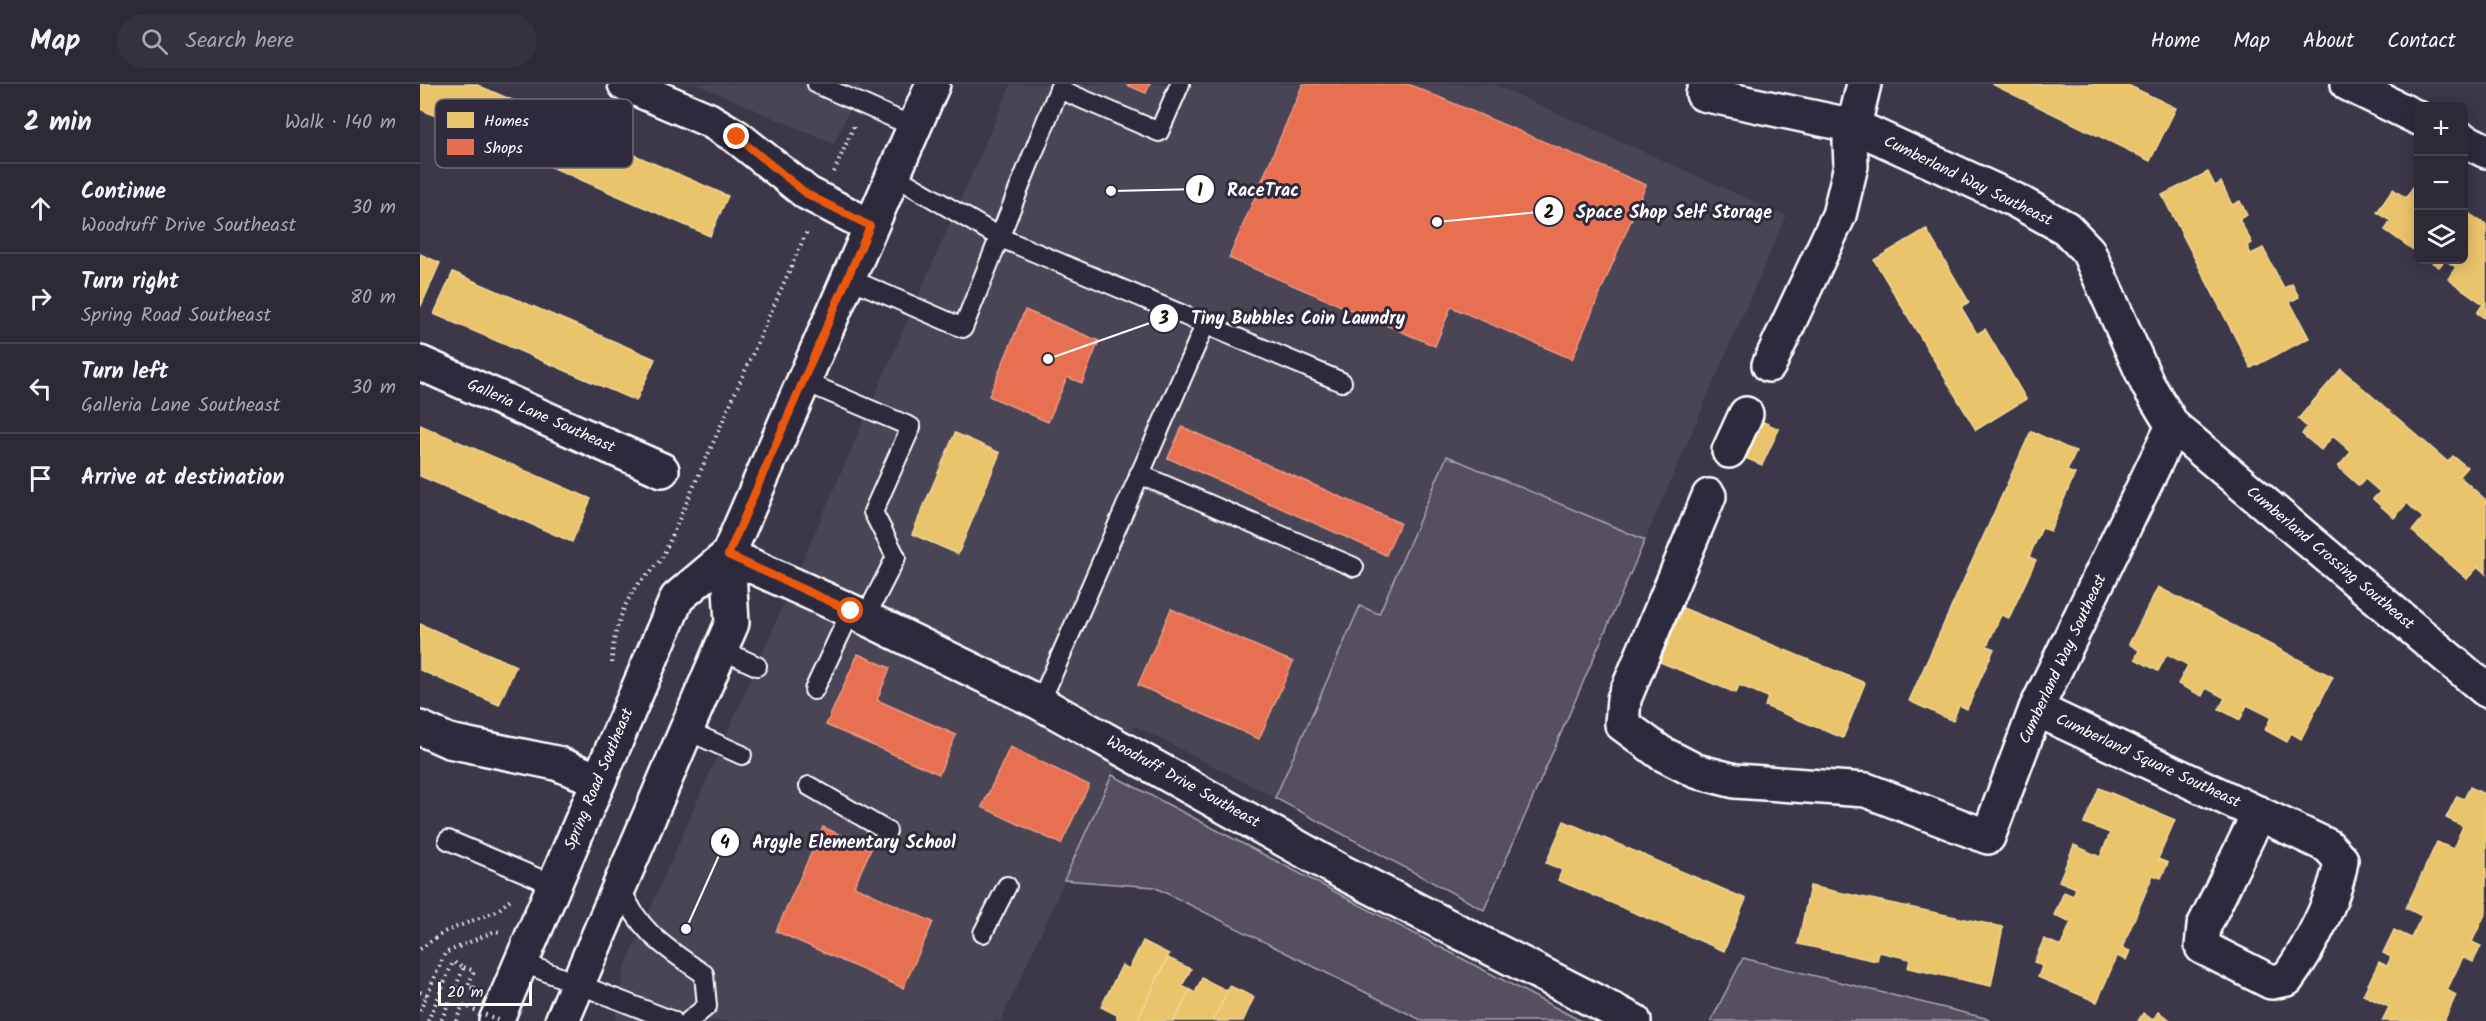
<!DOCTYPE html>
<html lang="en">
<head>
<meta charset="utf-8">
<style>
  body { margin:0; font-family:Kalam,sans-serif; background:#35313f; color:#f1f3f6 }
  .controls { position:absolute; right:18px; top:18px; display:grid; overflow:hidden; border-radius:9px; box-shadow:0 3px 15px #0003 }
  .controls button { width:54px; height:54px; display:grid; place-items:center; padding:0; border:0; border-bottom:2px solid #484552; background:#2d2937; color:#f1f3f6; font:30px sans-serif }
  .scale { position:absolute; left:18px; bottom:15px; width:94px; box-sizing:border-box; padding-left:6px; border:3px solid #fff; border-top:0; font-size:16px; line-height:21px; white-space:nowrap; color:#fff; -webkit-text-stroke:4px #2f2a3d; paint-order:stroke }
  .stop { position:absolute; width:18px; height:18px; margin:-14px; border:4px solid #ea580c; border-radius:50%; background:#fff }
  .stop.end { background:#ea580c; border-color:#fff; box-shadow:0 2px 6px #0008 }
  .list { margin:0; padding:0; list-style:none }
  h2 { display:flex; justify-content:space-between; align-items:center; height:78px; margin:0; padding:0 24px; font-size:26px }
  h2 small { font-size:20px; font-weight:400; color:#a7a6ad }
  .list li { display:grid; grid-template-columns:39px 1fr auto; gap:18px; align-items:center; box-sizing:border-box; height:90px; padding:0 24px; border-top:2px solid #484552 }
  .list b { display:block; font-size:22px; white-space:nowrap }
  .list p { margin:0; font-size:20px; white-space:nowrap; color:#a7a6ad }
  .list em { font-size:20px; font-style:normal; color:#a7a6ad }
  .icon { flex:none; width:33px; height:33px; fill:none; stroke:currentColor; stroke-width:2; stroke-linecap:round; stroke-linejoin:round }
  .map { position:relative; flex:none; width:2066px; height:937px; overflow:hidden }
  header { display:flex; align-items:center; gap:36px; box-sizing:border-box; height:84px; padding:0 30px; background:#2d2937; border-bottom:2px solid #484552 }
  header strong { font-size:28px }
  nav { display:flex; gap:33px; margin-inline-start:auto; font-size:21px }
  .search { width:420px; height:54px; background:#35313f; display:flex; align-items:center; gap:15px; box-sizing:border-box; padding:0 21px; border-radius:33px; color:#a7a6ad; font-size:22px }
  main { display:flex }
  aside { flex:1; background:#2d2937 }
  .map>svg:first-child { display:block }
</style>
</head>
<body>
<header>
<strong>Map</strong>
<div class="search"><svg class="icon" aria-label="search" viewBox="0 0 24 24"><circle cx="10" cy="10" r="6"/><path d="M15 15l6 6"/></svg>Search here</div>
<nav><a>Home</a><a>Map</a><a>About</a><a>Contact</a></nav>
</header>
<main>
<aside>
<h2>2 min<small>Walk · 140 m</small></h2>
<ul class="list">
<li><svg class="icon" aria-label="ahead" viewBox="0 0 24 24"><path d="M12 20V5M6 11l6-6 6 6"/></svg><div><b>Continue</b><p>Woodruff Drive Southeast</p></div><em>30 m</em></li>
<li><svg class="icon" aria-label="right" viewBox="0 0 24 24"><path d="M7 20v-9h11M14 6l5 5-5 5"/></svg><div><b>Turn right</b><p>Spring Road Southeast</p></div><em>80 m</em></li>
<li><svg class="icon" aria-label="left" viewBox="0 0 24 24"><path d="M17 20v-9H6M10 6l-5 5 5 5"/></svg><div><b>Turn left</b><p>Galleria Lane Southeast</p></div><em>30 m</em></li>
<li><svg class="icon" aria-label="arrive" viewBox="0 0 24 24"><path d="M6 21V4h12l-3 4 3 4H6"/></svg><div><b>Arrive at destination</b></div></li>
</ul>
</aside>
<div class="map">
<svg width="2066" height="937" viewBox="0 0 2066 937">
  <rect width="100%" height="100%" fill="#3c3749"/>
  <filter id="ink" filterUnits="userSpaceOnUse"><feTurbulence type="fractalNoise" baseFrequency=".0167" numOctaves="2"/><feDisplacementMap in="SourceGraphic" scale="12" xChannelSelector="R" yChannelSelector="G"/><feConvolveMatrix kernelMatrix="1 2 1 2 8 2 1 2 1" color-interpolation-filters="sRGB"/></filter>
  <g filter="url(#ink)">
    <g fill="#494455">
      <polygon points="276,0 441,0 414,60"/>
      <polygon points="591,0 1073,0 1366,132 1225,456 1027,373 959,531 940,523 855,714 715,642 581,937 195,937 205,882"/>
    </g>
    <g fill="#555060" stroke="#aaa8b0" stroke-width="1.5">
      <polygon points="1027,372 1225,456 1064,826 855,714 940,522 959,530"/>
      <polygon points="692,691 1161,937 1003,937 734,803 644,796"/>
      <polygon points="1323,874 1565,934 1570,937 1291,937"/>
    </g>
    <g fill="#e9c46a" stroke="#f0d697" stroke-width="1.5">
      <polygon points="0,0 55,0 94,17 76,59 0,25"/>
      <polygon points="1572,0 1706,0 1756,24 1730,77"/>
      <polygon points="105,23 308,112 290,152 88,64"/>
      <polygon points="1788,88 1795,102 1801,98 1812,121 1820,117 1827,131 1819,135 1832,159 1827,162 1831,170 1843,164 1864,204 1872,200 1879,213 1870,218 1889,254 1831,284 1742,111"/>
      <polygon points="1998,95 1998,169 1965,146 1971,137 1957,128 1973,105 1986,114"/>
      <polygon points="2044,126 2066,141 2066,235 2057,229 2063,220 2028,195 2036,183 2025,176 2044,176"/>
      <polygon points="1506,145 1549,218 1541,223 1557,250 1565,245 1606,315 1556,346 1454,176"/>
      <polygon points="0,170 20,179 1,222 0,221"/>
      <polygon points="2008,176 2025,176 2019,183"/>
      <polygon points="33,188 235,275 216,317 14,230"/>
      <polygon points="1921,285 2028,378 2033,372 2047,383 2039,392 2066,416 2066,490 2058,483 2047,495 1992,447 2003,434 1987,419 1974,434 1953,415 1960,408 1945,395 1939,402 1918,383 1931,368 1913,352 1901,366 1882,350 1887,343 1878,335"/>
      <polygon points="1337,335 1359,345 1342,381 1321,372"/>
      <polygon points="0,341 171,415 152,458 0,392"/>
      <polygon points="1611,347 1656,368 1647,387 1655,390 1630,447 1622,444 1609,473 1616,476 1589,534 1581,531 1567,562 1574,565 1547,625 1539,621 1533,637 1489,617"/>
      <polygon points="535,349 580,369 538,470 492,450"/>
      <polygon points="1738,503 1913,593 1881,655 1871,649 1867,658 1845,646 1851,633 1827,621 1820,636 1799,625 1805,614 1786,604 1782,612 1758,600 1768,581 1747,570 1738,587 1715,575 1719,566 1709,560"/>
      <polygon points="1263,524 1445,599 1423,654 1345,622 1348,613 1319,601 1316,609 1240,578"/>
      <polygon points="0,540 96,582 79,621 0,586"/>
      <polygon points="2050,703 2066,711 2066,828 2052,858 2061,862 2053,878 2043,873 2027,906 2036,911 2024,937 1962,937 1969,923 1943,911 1959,878 1967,882 1971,873 1963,869 1974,846 1991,854 2002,832 1986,824 2017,758 2033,765 2043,742 2026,734 2037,712 2044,715"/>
      <polygon points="1679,704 1755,736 1738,775 1748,779 1741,794 1733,791 1702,864 1710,867 1706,876 1697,872 1677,918 1618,893 1622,882 1614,878 1624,855 1641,862 1651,838 1634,831 1644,808 1653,812 1656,804 1639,797 1654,761 1680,773 1690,749 1664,739"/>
      <polygon points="1144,737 1326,815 1304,867 1138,796 1142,786 1126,779"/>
      <polygon points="1390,802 1583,843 1571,902 1488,884 1490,875 1459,868 1457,877 1378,860"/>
      <polygon points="723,857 749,870 717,937 697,937 697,931 681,923 702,881 709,885"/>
      <polygon points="748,874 771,885 762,902 770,906 754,937 717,937"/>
      <polygon points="782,894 808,907 793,937 754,937 770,906 775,909"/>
      <polygon points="810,902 834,913 823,937 793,937"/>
      <polygon points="1738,928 1752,937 1718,937 1723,929 1733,936"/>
    </g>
    <g fill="#e76f51" stroke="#ee9a85" stroke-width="1.5">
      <polygon points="705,0 730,0 726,9"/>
      <polygon points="883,0 988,0 1226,101 1152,275 1031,223 1015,262 809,174"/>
      <polygon points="605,226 679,257 662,299 647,293 628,338 569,312"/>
      <polygon points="762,343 980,439 966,471 748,374"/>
      <polygon points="751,525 873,578 839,655 718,601"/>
      <polygon points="438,570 470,584 457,616 536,651 519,690 406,641"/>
      <polygon points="590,663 669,701 641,760 562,723"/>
      <polygon points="403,743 451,765 434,802 513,838 483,904 356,847"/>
    </g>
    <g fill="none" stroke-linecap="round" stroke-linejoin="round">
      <defs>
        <g id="service">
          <polyline points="397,0 494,43"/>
          <polyline points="639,5 739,48 760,0"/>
          <polyline points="473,91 581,154 922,298"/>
          <polyline points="428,194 543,244 641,0"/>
          <polyline points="383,297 491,343 453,428 476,473 445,534"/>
          <polyline points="719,390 934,483"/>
          <polyline points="300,565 337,582"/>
          <polyline points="394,606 431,527"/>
          <polyline points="620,619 785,241"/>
          <polyline points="266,646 322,671"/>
          <polyline points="389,702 467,747"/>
          <polyline points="28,756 134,801"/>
          <path d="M200,801C217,847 246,864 284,890L287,922L269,937"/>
          <polyline points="563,849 587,802"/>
          <polyline points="101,878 253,937"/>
        </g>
        <g id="minor">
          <polyline points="205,0 289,36 317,53 387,109 450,142"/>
          <polyline points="1928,0 1998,34"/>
          <polyline points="1283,10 1434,42 1595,116 1646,144 1668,167 1728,301 1753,342 1616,625 1568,753 1446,706 1315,697 1276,687 1241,669 1202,640 1204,615 1289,412"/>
          <polyline points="2044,56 2066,67"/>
          <polyline points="0,279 242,386"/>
          <polyline points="1349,281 1419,131 1431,82 1430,58 1444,0"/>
          <polyline points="1753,342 2066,606"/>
          <polyline points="1309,367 1326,330"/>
          <polyline points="308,471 431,527 620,619 922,788 1214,937"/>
          <path d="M1616,625L1908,762L1921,776C1916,813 1889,865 1867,895L1851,898L1782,863L1784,842L1839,729"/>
          <polyline points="0,644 29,657 136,679 179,696"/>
        </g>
        <g id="secondary">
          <polyline points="76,937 257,514 308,471 513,0"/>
          <polyline points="142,937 312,539 308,471"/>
        </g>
      </defs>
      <use href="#service" stroke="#fff" stroke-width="22"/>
      <use href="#minor" stroke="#fff" stroke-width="38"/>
      <use href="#secondary" stroke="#fff" stroke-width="38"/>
      <g stroke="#fff" stroke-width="4" stroke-dasharray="1.5 4.5" stroke-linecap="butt">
        <polyline points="414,88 434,42"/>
        <path d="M192,579C192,555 200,527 214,506C222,494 234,486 242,474L387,147"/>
        <polyline points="0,865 24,848 77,827 93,813"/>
        <polyline points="44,883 54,887 48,902 54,905 55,902"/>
        <polyline points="0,908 7,911"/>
        <polyline points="0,927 25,869 75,847 80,848"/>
        <polyline points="8,937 33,878 44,883 21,937"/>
        <polyline points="36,937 43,921"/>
      </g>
      <use href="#service" stroke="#2f2a3d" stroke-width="18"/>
      <use href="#minor" stroke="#2f2a3d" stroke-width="33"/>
      <use href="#secondary" stroke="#2f2a3d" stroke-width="33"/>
      <polyline stroke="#fff" stroke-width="4" stroke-dasharray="1.5 4.5" stroke-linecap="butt" points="43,921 80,937"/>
    </g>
  </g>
  <g fill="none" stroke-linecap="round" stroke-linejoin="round" filter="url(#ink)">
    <polyline stroke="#ea580c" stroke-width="8" points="317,53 387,110 450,142 308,471 431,527"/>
  </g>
  <g text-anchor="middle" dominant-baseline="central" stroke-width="6" stroke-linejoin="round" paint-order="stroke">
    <g font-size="16" fill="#fff" stroke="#2f2a3d">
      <text transform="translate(1548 97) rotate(26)">Cumberland Way Southeast</text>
      <text transform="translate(121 332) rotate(24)">Galleria Lane Southeast</text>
      <text transform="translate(1910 474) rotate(40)">Cumberland Crossing Southeast</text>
      <text transform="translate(1643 575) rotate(-65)">Cumberland Way Southeast</text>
      <text transform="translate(1728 677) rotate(25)">Cumberland Square Southeast</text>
      <text transform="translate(179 695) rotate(-67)">Spring Road Southeast</text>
      <text transform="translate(763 698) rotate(29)">Woodruff Drive Southeast</text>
    </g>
  </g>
  <rect x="15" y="15" width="198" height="69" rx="9" fill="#2f2a3d" stroke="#6d6a77" stroke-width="1.5"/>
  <rect x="27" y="28" width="27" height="16" fill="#e9c46a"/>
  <rect x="27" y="55" width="27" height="16" fill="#e76f51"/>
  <g font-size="16" fill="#fff">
    <text x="64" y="42">Homes</text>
    <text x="64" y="69">Shops</text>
  </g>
  <path fill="none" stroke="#fff" stroke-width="2" d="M691 107L780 105M1017 138L1129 127M628 275L744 234M266 845L305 758"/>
  <g fill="#fff" stroke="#2f2a3d" stroke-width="2">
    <circle cx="691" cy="107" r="6"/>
    <circle cx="1017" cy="138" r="6"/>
    <circle cx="628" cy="275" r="6"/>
    <circle cx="266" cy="845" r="6"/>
    <circle cx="780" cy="105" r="15"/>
    <circle cx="1129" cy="127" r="15"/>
    <circle cx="744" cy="234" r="15"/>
    <circle cx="305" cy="758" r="15"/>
  </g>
  <g font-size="18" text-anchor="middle" font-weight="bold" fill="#111">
    <text x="780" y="112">1</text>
    <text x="1129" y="134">2</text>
    <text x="744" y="240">3</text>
    <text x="305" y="764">4</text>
  </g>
  <g font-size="18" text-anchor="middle" font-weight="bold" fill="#fff" stroke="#2f2a3d" stroke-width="6" stroke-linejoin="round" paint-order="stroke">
    <text x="843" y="112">RaceTrac</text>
    <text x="1254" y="134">Space Shop Self Storage</text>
    <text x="878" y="240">Tiny Bubbles Coin Laundry</text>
    <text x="434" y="764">Argyle Elementary School</text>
  </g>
</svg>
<div class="controls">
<button>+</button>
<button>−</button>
<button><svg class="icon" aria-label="layers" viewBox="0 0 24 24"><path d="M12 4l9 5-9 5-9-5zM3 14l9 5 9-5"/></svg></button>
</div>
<div class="scale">20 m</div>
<div class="stop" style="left:431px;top:527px"></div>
<div class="stop end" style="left:317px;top:53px"></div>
</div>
</main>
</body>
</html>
